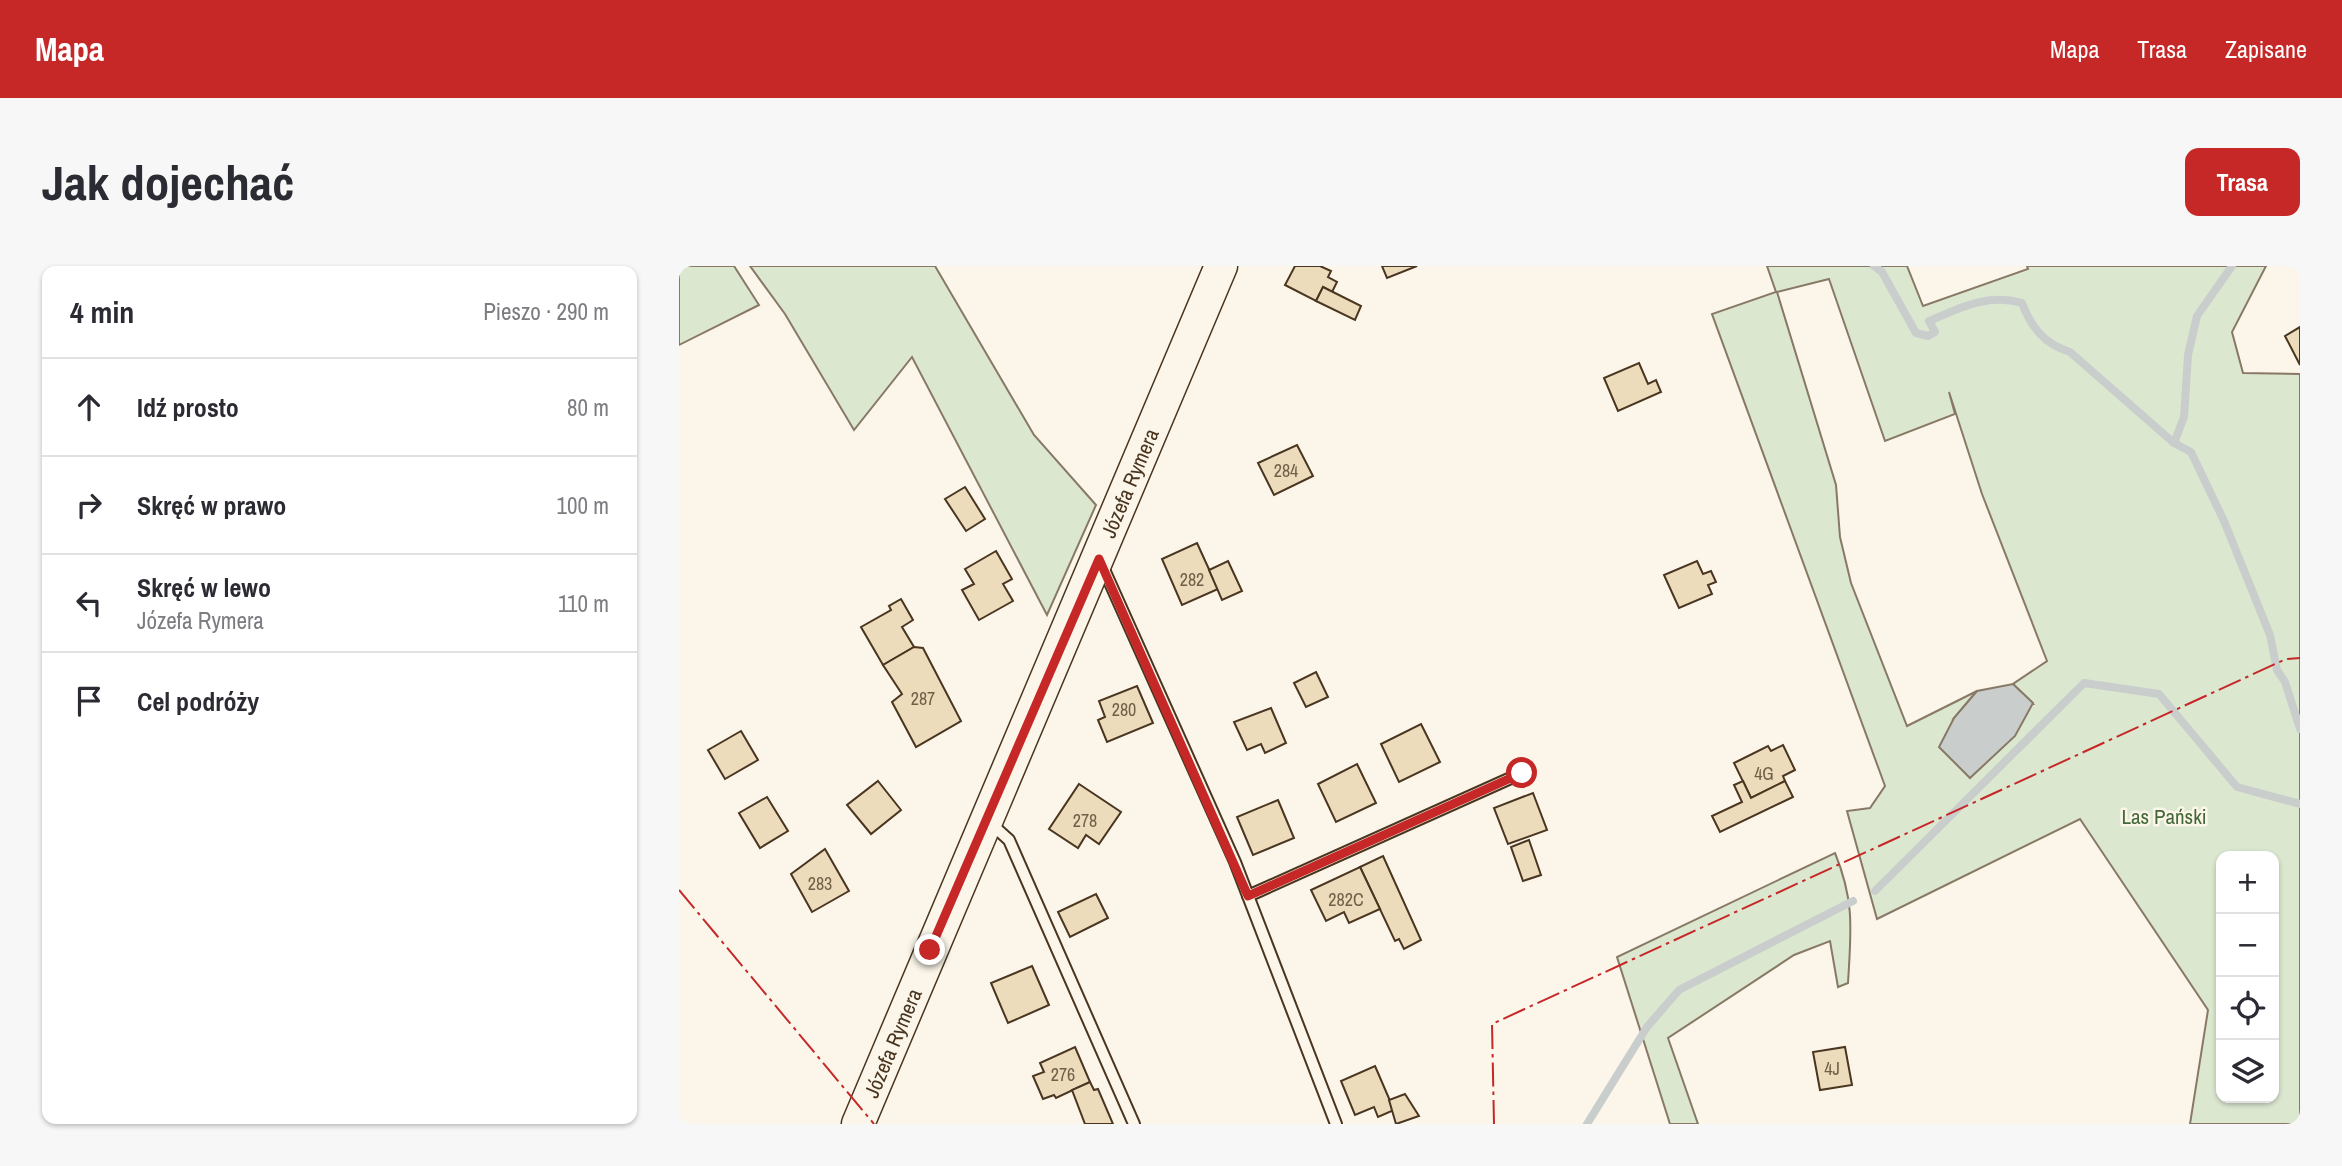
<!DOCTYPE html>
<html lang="pl">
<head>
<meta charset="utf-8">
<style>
  body { margin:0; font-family:"Archivo Narrow",sans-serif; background:#f7f7f7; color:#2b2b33 }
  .controls { position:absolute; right:21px; bottom:21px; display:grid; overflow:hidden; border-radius:14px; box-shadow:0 2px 5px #0004 }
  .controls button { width:63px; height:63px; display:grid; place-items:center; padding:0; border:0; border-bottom:2px solid #e1e1e2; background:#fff; color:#2b2b33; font:35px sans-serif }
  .stop { position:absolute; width:21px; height:21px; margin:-16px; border:5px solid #c62828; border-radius:50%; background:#fff }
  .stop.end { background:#c62828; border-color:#fff; box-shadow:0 2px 7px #0008 }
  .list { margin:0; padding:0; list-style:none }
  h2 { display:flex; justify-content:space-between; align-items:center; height:91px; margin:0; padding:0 28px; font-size:30px }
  h2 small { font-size:23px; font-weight:400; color:#7c7c81 }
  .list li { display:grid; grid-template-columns:46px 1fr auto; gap:21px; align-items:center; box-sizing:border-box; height:98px; padding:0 28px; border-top:2px solid #e1e1e2 }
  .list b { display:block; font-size:26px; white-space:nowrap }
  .list p { margin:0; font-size:23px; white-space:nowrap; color:#7c7c81 }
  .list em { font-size:23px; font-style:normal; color:#7c7c81 }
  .icon { flex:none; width:38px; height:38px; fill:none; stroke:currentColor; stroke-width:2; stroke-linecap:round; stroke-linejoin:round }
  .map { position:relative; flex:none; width:1621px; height:858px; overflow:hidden; border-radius:14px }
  header { display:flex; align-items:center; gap:42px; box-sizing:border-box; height:98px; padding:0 35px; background:#c62828; color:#fff }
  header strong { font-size:33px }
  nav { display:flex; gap:38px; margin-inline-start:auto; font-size:24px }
  .intro { display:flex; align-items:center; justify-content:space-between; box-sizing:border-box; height:168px; padding:0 42px }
  h1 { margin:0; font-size:49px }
  .button { padding:18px 32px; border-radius:14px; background:#c62828; color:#fff; font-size:24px; font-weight:700 }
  main { display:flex; gap:42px; padding:0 42px }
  aside { flex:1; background:#fff; border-radius:14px; box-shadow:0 2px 5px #0004 }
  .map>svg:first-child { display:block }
</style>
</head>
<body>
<header>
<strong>Mapa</strong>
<nav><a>Mapa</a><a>Trasa</a><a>Zapisane</a></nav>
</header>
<div class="intro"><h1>Jak dojechać</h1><a class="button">Trasa</a></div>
<main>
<aside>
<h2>4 min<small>Pieszo · 290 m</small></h2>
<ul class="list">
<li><svg class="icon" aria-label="ahead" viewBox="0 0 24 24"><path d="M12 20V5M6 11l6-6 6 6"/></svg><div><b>Idź prosto</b></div><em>80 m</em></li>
<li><svg class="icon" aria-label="right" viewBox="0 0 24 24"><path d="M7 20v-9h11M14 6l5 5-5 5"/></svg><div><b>Skręć w prawo</b></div><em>100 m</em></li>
<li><svg class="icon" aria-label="left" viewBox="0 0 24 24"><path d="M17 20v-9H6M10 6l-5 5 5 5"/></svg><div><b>Skręć w lewo</b><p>Józefa Rymera</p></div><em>110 m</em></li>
<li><svg class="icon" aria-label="arrive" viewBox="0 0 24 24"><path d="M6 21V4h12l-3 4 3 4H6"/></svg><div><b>Cel podróży</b></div></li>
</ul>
</aside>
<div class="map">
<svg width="1621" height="858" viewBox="0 0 1621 858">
  <rect width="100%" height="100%" fill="#fbf6e9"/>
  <g fill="#dce7d0" stroke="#887966" stroke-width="2" fill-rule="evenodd">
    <polygon points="0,0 55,0 80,39 0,79"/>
    <polygon points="71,0 256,0 355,169 417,239 368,349 233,91 175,164 106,48"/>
    <path d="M1088,0H1228L1244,40L1349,3L1348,0H1587L1553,66L1564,107L1621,108V858H1511L1529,744L1401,553L1198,653L1168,545L1191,542L1206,520L1033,48L1097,26ZM1150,13L1206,175L1276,148L1270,126L1303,228L1368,395L1334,418L1354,438L1275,452L1298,425L1228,460L1172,317L1161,271L1157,219L1098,26ZM1542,590H1595V832H1542Z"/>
    <path d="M1156,587C1176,636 1172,665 1169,717L1159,721L1151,675L1115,689L989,772L1019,858H991L938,691Z"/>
  </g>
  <polygon fill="#c9cecd" stroke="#887966" stroke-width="2" points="1334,418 1354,437 1336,470 1291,512 1260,481 1275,452 1298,425"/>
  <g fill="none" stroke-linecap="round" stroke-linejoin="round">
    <g stroke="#c9cecd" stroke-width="8">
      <path d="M1195,0L1203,6L1237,67L1249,70L1256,66L1250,55C1281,42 1309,27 1343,37C1352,61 1365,78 1391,86L1495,177L1512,186L1545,255L1591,369L1598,404L1606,416L1621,463"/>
      <polyline points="1495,177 1505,151 1509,89 1518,50 1553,0"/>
      <polyline points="1196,625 1405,417 1480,428 1558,521 1621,538"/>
      <polyline points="908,858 968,761 1000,724 1174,635"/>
    </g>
  </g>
  <g fill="#ecdcbc" stroke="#4a3520" stroke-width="2">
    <polygon points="616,0 641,0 652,5 649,11 658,16 653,26 644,21 637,35 606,19"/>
    <polygon points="703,0 738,0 708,12"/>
    <polygon points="644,21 682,40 676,54 637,35"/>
    <polygon points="1621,61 1621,99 1606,70"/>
    <polygon points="960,97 969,118 977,114 982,126 939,145 925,112"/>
    <polygon points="618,179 634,210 595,229 579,197"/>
    <polygon points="286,221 306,253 287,265 266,233"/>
    <polygon points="518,277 539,323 503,339 483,293"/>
    <polygon points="317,285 333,313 324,318 334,335 300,354 283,324 295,318 286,303"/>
    <polygon points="549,295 563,325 543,334 530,304"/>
    <polygon points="1018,295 1024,308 1032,305 1037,316 1029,319 1033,328 1000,342 985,309"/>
    <polygon points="222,333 234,354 223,361 235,381 204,399 182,361 212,344 210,340"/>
    <polygon points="235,381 244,382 282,455 237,481 213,436 223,428 204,399"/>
    <polygon points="637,406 649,431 627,441 615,417"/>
    <polygon points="458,420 474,457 428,476 419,454 426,451 420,435"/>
    <polygon points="592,442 607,477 586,487 582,478 568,484 555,456"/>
    <polygon points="742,458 761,496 720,516 702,478"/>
    <polygon points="62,465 79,494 46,513 29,484"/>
    <polygon points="1104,479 1116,504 1104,510 1106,515 1072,532 1055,497 1089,480 1092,485"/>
    <polygon points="678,498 697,537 657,556 639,518"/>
    <polygon points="199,515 222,544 192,568 168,539"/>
    <polygon points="1064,515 1072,532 1106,515 1114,531 1041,566 1033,550 1063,536 1055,519"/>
    <polygon points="400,518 442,546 420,578 407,569 399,582 370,563"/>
    <polygon points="854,527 868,564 829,578 815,542"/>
    <polygon points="88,531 109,565 81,582 60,547"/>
    <polygon points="599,534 615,572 574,589 558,551"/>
    <polygon points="850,574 862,609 844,615 832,581"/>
    <polygon points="146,583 170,625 133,646 112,608"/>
    <polygon points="704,590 742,674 725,683 720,673 716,675 681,601"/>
    <polygon points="681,601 701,643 670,657 665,646 647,655 632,624"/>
    <polygon points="417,628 429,652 391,671 379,646"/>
    <polygon points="353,700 370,739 329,757 312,717"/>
    <polygon points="396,781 411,816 377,832 375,829 364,833 354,810 365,806 361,797"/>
    <polygon points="1166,781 1173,819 1141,824 1134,786"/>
    <polygon points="696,800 715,844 699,851 695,841 676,849 662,815"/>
    <polygon points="411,816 415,824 419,823 434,858 406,858 393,824"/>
    <polygon points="726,828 740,850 717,858 710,834"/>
  </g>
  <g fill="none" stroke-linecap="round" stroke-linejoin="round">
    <defs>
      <g id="lane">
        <polyline points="423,299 556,596 657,858"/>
        <polyline points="310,556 330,574 455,858"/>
        <polyline points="569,630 843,507"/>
      </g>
      <g id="secondary">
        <path id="s1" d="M179,858L542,0"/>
      </g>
    </defs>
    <use href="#lane" stroke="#4a3520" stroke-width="14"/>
    <use href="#secondary" stroke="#4a3520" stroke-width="35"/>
    <use href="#lane" stroke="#fbf6e9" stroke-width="10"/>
    <use href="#secondary" stroke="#fbf6e9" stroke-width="32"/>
    <g stroke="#c62828" stroke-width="2" stroke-dasharray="24 5 3.5 5" stroke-linecap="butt">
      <polyline points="0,624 195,858"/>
      <polyline points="815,858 813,758 1607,393 1621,392"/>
    </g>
  </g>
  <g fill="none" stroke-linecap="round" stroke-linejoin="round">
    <polyline stroke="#c62828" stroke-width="9" points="251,684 420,293 569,630 843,507"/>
  </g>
  <g text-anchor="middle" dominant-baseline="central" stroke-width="5" stroke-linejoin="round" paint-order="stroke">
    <g font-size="18" fill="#725f47">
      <text x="607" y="204">284</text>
      <text x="513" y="313">282</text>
      <text x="244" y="432">287</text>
      <text x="445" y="443">280</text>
      <text x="1085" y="507">4G</text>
      <text x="406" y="554">278</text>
      <text x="141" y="617">283</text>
      <text x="667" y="633">282C</text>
      <text x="1153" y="802">4J</text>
      <text x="384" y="808">276</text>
    </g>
    <g font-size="21" fill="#4a3520" stroke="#fbf6e9">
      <text stroke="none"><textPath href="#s1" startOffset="696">Józefa Rymera</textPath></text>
      <text stroke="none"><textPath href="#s1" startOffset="88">Józefa Rymera</textPath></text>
    </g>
    <g font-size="21" fill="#436837" stroke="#fbf6e9">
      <text x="1485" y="550">Las Pański</text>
    </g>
  </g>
</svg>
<div class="controls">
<button>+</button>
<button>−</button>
<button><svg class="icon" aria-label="locate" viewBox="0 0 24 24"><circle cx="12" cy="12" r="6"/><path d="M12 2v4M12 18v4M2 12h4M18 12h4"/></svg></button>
<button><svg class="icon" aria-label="layers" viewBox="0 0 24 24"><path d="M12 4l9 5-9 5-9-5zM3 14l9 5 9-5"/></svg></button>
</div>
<div class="stop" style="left:843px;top:507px"></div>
<div class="stop end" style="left:251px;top:684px"></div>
</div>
</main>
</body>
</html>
